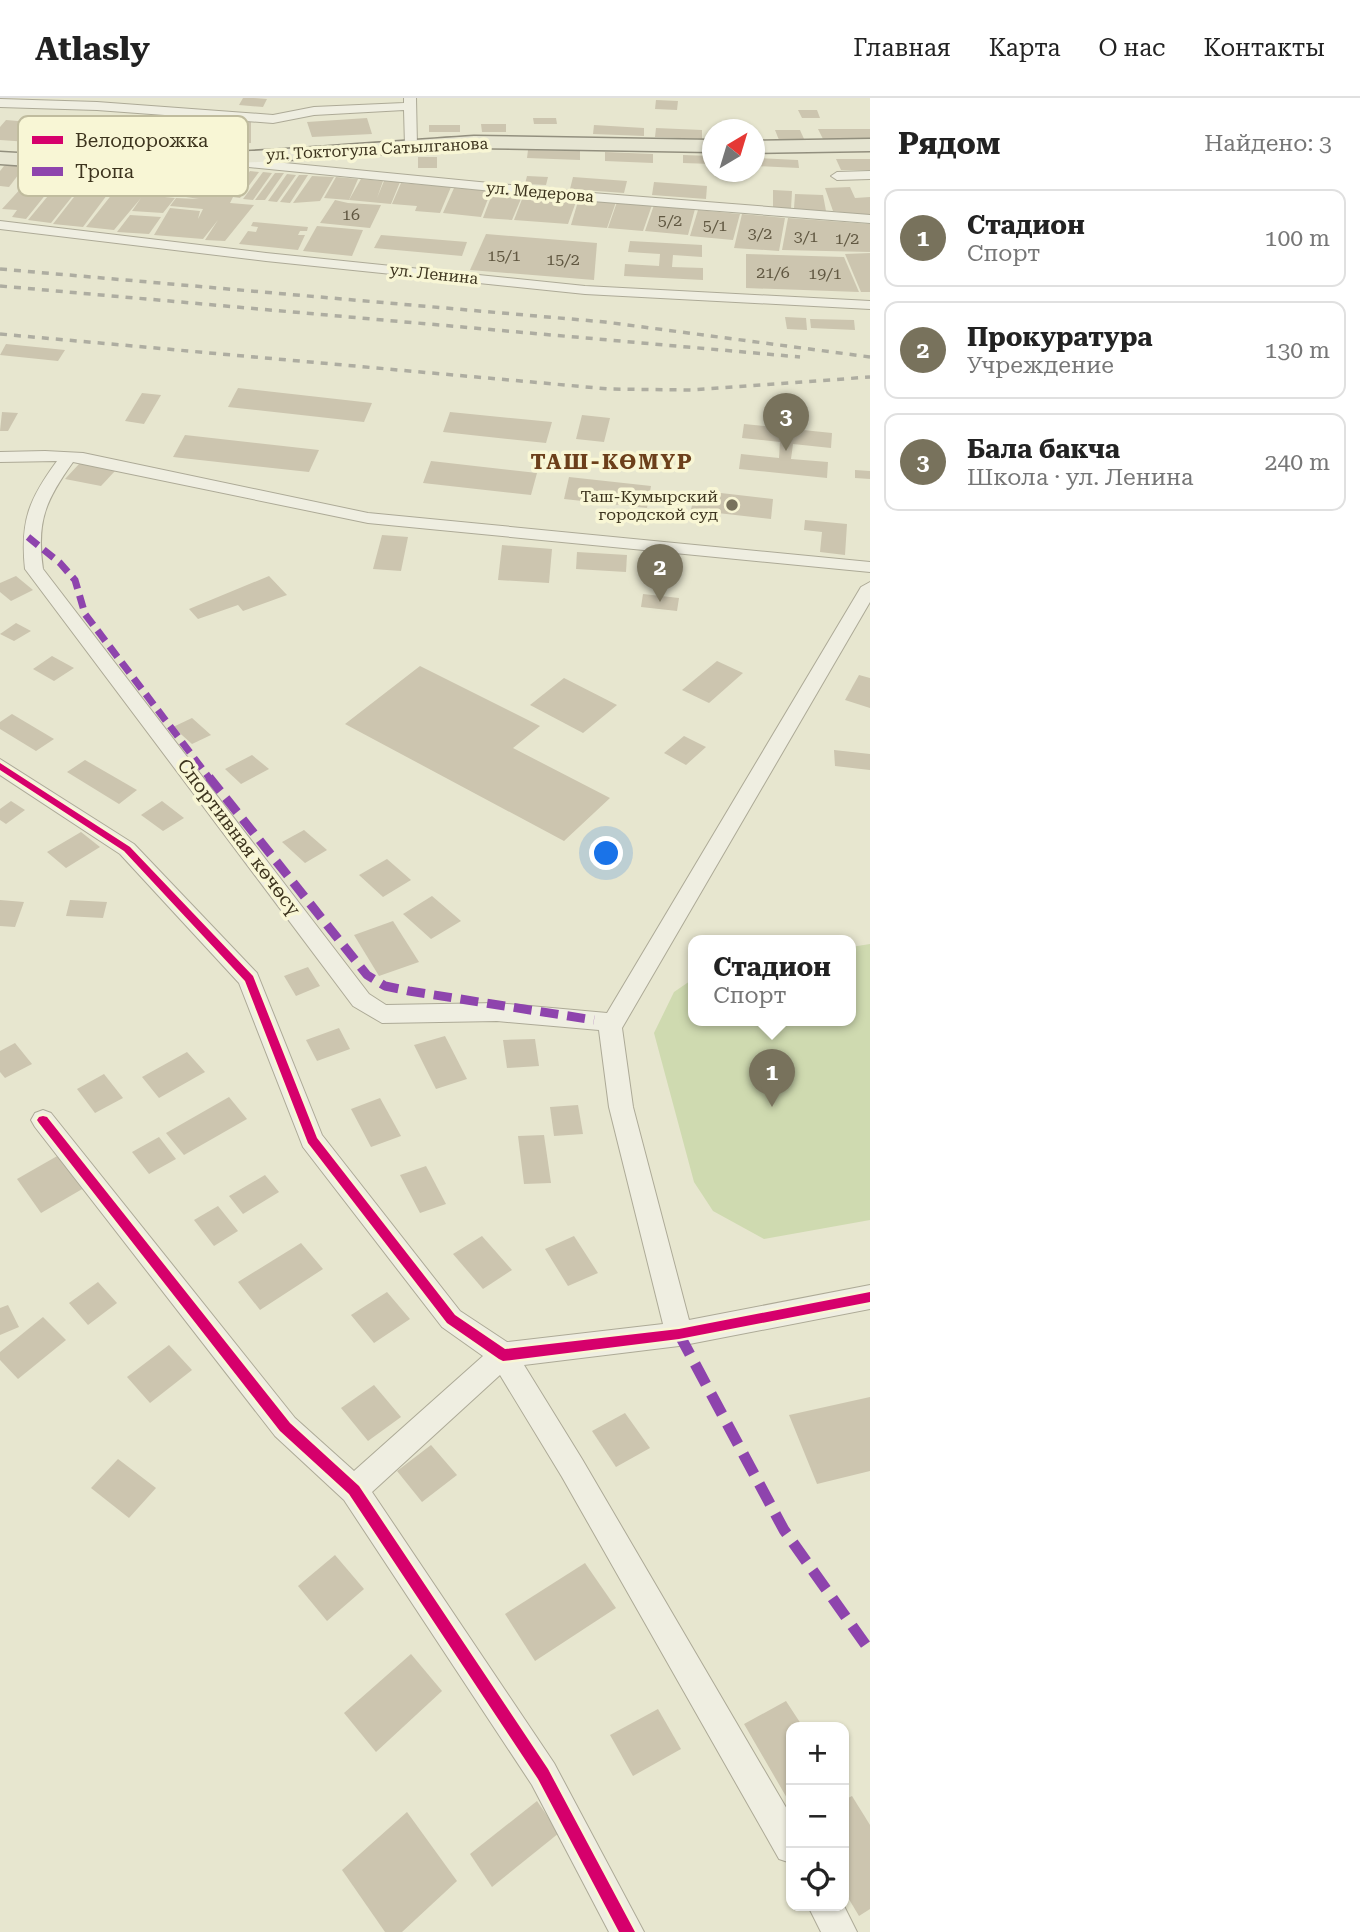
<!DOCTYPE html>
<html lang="ru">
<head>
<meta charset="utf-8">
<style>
  body { margin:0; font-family:"Roboto Serif",serif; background:#f2f2f2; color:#222 }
  .controls { position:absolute; right:21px; bottom:21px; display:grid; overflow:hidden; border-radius:14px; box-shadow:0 2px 5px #0004 }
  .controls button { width:63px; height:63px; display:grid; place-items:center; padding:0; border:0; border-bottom:2px solid #e0e0e0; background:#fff; color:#222; font:35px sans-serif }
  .compass { position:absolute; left:702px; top:21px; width:63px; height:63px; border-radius:50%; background:#fff; box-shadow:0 2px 5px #0004; rotate:38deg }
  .you { position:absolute; left:607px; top:756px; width:24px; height:24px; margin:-18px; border:5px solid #fff; border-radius:50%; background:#1a73e8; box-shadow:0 0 0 10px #1a73e833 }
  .badge { display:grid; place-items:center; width:46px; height:46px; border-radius:50%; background:#78725c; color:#fff; font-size:23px; font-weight:700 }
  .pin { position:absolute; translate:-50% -58px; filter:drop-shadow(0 2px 4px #0008) }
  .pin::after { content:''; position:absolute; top:37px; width:24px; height:21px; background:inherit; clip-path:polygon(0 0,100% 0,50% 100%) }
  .popup { position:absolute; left:688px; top:837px; width:168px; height:91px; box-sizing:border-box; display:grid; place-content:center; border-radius:14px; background:#fff; filter:drop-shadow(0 2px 5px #0005); font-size:23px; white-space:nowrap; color:#767676 }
  .popup b { font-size:26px; color:#222 }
  .popup::after { content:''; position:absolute; left:50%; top:100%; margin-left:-14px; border:14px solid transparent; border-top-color:#fff }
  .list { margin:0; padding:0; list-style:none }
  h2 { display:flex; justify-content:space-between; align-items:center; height:91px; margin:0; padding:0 28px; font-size:30px }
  h2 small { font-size:23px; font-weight:400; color:#767676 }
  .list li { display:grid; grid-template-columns:46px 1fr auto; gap:21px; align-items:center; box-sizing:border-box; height:98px; margin:0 14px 14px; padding:0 14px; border:2px solid #e0e0e0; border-radius:14px }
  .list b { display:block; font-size:26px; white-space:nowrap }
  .list p { margin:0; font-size:23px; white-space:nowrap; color:#767676 }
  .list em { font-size:23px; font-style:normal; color:#767676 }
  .icon { flex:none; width:38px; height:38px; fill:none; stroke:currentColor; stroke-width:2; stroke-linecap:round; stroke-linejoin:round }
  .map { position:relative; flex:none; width:870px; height:1834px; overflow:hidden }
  header { display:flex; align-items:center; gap:42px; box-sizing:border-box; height:98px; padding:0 35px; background:#fff; border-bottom:2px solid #e0e0e0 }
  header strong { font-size:33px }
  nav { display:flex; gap:38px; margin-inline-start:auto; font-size:24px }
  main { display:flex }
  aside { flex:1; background:#fff }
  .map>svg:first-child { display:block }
</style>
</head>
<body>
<header>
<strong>Atlasly</strong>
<nav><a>Главная</a><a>Карта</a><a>О нас</a><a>Контакты</a></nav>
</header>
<main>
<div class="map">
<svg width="870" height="1834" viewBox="0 0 870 1834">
  <rect width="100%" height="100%" fill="#e7e6cf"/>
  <polygon fill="#cfdab0" points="870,846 870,1122 764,1141 713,1113 694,1084 654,935 674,894 693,881 693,923 851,923 851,849"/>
  <g fill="#ccc5af">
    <polygon points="243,0 254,0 267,1 263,9 239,7"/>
    <polygon points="656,2 678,3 677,12 655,11"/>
    <polygon points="798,12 817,12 820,20 802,20"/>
    <polygon points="36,18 92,23 72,47 0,42 0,29 6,22 30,24"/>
    <polygon points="367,20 372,36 312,39 307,24"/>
    <polygon points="533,20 556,20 557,26 534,26"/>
    <polygon points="238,22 251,22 251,45 227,46 227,38 239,38"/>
    <polygon points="103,25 149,28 129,57 82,54"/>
    <polygon points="481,26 506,26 506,34 482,34"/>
    <rect x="429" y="27" width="31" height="7"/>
    <polygon points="594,27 644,30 644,38 593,36"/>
    <polygon points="656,30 702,32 702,41 655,39"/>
    <polygon points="818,31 870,31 870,41 823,41"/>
    <polygon points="775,32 800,32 804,41 779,42"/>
    <polygon points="528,52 580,53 580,62 527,60"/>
    <polygon points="605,54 653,56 653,65 605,63"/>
    <polygon points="683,57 712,58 712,66 683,65"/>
    <rect x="418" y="59" width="19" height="11"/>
    <polygon points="754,60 798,62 799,70 754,68"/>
    <polygon points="836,61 870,61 870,72 841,72"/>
    <polygon points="4,68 25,68 9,89 0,88 0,73"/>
    <polygon points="31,69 56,70 51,77 27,75"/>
    <polygon points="211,70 236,72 217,100 238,72 247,72 227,99 230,99 250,73 259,74 240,100 233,99 230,105 254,107 225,143 205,142 218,122 203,141 154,137 170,110 200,113 198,121 203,111 170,108 176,100 199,101 173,97 188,71"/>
    <polygon points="58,71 70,71 53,89 31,87 51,90 26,121 12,119 17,112 2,111 24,87 17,86 24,77 52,78"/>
    <polygon points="73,71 128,73 113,92 57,86"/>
    <polygon points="184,71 169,98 114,93 131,74"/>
    <polygon points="263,74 272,75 253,102 243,101"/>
    <polygon points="275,75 284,75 265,102 255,102"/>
    <polygon points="287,76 296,77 277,104 268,103"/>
    <polygon points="299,77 308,77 290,105 280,104"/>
    <polygon points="312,78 334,79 320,103 293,105"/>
    <polygon points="527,78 548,79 546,87 525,86"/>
    <polygon points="336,79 358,81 349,102 324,100"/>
    <polygon points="573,79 627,83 624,95 570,91"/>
    <polygon points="361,81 383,83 377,100 384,83 400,84 391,106 349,102"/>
    <polygon points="654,84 707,88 706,101 652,97"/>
    <polygon points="401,85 451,89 440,115 415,113 417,108 392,106"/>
    <polygon points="57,87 79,90 51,125 28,122"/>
    <polygon points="850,89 855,100 870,99 870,118 833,113 825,90"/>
    <polygon points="81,90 110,93 83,129 53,126"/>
    <polygon points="454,90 491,93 481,119 443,115"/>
    <polygon points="773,92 792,93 791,111 773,110"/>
    <polygon points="493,94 523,96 512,122 483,120"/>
    <polygon points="113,95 144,97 175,100 163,115 132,113 141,100 114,132 86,129"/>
    <polygon points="524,96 577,101 568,126 514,122"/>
    <polygon points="795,96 823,97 826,113 794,111"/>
    <polygon points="579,100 616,104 607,130 571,127"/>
    <polygon points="335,102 348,105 381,107 370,130 320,125"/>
    <polygon points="617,104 652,107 643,133 608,130"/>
    <polygon points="654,107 695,111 688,137 645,133"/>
    <polygon points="698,112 740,116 733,142 690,138"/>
    <polygon points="742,116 785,120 779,153 734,150"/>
    <polygon points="130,117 161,119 149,136 117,134"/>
    <polygon points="788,120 870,126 870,154 782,152"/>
    <polygon points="253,124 308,129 307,133 300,133 298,137 305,137 298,152 239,146 248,133 256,134 258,129 251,128"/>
    <polygon points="317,128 341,130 363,132 352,158 303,153"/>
    <polygon points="486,136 597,145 594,182 470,172"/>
    <polygon points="381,137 467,144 462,158 374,150"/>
    <polygon points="630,143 702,147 702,159 673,157 672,169 703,170 703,182 624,178 625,166 659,168 660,156 628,154"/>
    <polygon points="870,155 870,194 861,194 845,156"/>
    <polygon points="746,156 844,159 859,194 746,190"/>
    <polygon points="785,219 806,220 807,232 787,231"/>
    <polygon points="810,221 854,222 855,232 811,230"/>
    <polygon points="6,246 65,252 58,263 0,257"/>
    <polygon points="238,290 372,305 364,324 228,309"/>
    <polygon points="142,295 161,297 144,326 125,323"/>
    <polygon points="2,314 18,315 8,333 0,333"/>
    <polygon points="450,314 552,324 546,345 443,334"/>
    <polygon points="582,317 610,320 604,344 576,341"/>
    <polygon points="744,326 832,335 831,350 793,346 791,361 828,364 827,380 739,371 741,356 779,360 780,344 742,340"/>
    <polygon points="185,337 319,352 309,374 173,359"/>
    <polygon points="431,363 537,375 531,397 423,385"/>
    <polygon points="80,365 115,373 101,388 65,381"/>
    <polygon points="855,372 870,373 870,381 855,380"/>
    <polygon points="569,379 651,388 647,410 564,401"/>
    <polygon points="695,392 773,401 771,421 691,412"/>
    <polygon points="805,422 847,426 845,457 820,454 822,434 804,432"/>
    <polygon points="382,437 408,439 401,473 373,471"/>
    <polygon points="502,447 552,451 549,485 498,482"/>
    <polygon points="577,454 627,457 626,474 576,471"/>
    <polygon points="16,478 33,492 11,503 0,494 0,485"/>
    <polygon points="269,478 287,497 243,513 238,507 198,521 189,511"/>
    <polygon points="643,496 679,500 677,513 641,509"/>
    <polygon points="16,525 31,533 14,543 0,536"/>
    <polygon points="52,558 74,570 54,583 33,571"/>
    <polygon points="717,563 743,575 709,605 682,592"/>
    <polygon points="420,568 540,628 513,650 610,700 564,743 345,626"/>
    <polygon points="859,577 870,580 870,610 845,602"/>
    <polygon points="564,580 617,607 583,635 530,607"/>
    <polygon points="12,616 54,641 36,653 0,631 0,624"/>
    <polygon points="192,620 211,637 192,646 173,629"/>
    <polygon points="684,638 706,649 686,667 664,655"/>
    <polygon points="834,652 870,656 870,672 835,668"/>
    <polygon points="252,657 269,671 241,686 225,671"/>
    <polygon points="85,662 137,692 119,706 67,674"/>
    <polygon points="11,703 25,712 6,726 0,722 0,711"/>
    <polygon points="162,703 184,720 163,733 141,717"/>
    <polygon points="304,732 327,752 305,765 282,744"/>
    <polygon points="81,734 100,749 66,770 47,754"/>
    <polygon points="387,761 411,782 383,799 359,777"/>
    <polygon points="432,798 461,823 431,841 403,816"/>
    <polygon points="0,802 24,804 15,829 0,828"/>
    <polygon points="70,802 107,804 103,820 66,818"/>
    <polygon points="393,823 419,864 379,878 354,837"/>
    <polygon points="308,869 320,888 296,898 284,878"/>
    <polygon points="339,930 350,951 317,963 306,942"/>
    <polygon points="445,938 467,981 436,991 414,947"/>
    <polygon points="535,941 539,968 507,970 503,942"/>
    <polygon points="15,945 32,966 5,980 0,974 0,953"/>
    <polygon points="187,954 205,974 159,1000 142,979"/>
    <polygon points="104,976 123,1000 95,1015 77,991"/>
    <polygon points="229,999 247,1021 184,1057 166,1035"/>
    <polygon points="380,1000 401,1038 371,1049 351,1011"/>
    <polygon points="578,1007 583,1036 554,1038 550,1009"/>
    <polygon points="544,1037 551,1085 524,1086 518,1038"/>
    <polygon points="159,1039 176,1061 149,1076 132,1054"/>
    <polygon points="59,1057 84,1090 41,1115 17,1081"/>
    <polygon points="426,1068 446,1106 420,1115 400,1077"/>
    <polygon points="265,1077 279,1094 243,1116 229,1098"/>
    <polygon points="218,1108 238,1133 214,1148 194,1122"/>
    <polygon points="482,1138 512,1172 483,1191 453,1156"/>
    <polygon points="574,1138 598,1175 568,1188 545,1151"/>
    <polygon points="301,1145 323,1171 260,1212 238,1184"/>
    <polygon points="98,1184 117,1205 88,1227 69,1205"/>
    <polygon points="387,1194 410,1221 374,1245 351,1217"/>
    <polygon points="8,1207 19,1229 0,1237 0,1210"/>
    <polygon points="43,1219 66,1242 18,1281 0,1262 0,1254"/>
    <polygon points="169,1247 192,1272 150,1305 127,1279"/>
    <polygon points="374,1287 401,1319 368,1343 341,1310"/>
    <polygon points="870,1299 870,1373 817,1386 789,1317"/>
    <polygon points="625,1315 650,1350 616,1369 592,1333"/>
    <polygon points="431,1347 457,1377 422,1404 397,1373"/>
    <polygon points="118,1361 156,1390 129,1420 91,1390"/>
    <polygon points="335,1457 364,1491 327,1523 298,1488"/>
    <polygon points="585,1465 616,1510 535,1563 505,1516"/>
    <polygon points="411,1556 442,1593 376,1654 344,1615"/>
    <polygon points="786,1603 803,1629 791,1629 791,1707 744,1626"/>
    <polygon points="658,1611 681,1651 633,1678 610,1637"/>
    <polygon points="852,1698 870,1727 870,1811 859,1818 844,1793 844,1702"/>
    <polygon points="537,1703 559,1735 492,1789 470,1756"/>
    <polygon points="407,1714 457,1783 402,1834 385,1834 342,1772"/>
  </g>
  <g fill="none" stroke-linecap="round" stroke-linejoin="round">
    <defs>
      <g id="street">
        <polygon points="404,0 416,0 417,48 411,52 405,48 404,12 314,17 273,25 97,12 0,9 0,1 97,4 273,17 314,9 404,5"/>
        <polygon points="213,58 592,95 870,117 870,125 592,103 209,65 207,62"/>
        <polygon points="870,73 870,81 837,82 831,78 837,74"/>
        <polygon points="0,123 266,155 585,188 870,203 870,211 585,196 266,163 0,131"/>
        <path d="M45,353L83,355L368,415L870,464V474L368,425L73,364C46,402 36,423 43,471L369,896L386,907L497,905L607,915L861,489L870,484V504L622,930L633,1009L689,1222L870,1187V1211L679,1248L524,1267L582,1361L791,1718V1765L779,1761L562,1379L500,1277L372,1394L554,1665L644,1834H609L532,1687L344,1402L275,1338L35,1029L31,1022L35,1015L43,1012L51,1015L295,1320L354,1373L483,1258L442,1229L303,1049L239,885L120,756L0,677V661L134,746L257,875L322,1037L460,1213L507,1244L663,1226L609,1009L599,932L497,923L382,925L353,908L25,471C20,423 29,401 57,363L0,364V354Z"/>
        <polygon points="808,1808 844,1808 857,1834 821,1834"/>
      </g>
      <g id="primary">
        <path d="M474,38L712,42V54L474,50L164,70L72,71L0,66V54C158,65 316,48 474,38Z"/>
        <polygon points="870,41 870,53 754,55 754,43"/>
      </g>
    </defs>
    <use href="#street" stroke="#adaa97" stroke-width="2"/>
    <use href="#primary" stroke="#928f7e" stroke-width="3"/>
    <use href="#street" fill="#efeee1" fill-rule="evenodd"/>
    <use href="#primary" fill="#e6e5d2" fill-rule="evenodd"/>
    <g stroke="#aeada1" stroke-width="3.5" stroke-dasharray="7 7" stroke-linecap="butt">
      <polyline points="0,171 605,224 870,259"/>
      <polyline points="0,188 800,259"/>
      <polyline points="0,236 609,291 691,292 870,279"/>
    </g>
    <polyline stroke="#8e44ad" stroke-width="7" stroke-dasharray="13 7" stroke-linecap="butt" points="28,439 60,465 75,482 85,516 210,681"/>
    <polyline stroke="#8e44ad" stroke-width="9" stroke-dasharray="18 9" stroke-linecap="butt" points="209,679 367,877 385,888 409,893 594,922"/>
    <polyline stroke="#8e44ad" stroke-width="11" stroke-dasharray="23 11" stroke-linecap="butt" points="679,1236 784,1432 870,1553"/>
    <defs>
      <g id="cycleway">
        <polygon points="0,665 130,749 253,878 317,1040 455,1217 505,1251 679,1231 870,1194 870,1204 679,1241 503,1263 499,1261 447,1225 308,1045 245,883 124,753 0,672"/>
        <polygon points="43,1018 47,1019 290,1325 359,1388 548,1671 635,1834 619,1834 538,1681 349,1396 280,1333 39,1025 37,1022 39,1019"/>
      </g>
    </defs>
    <use href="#cycleway" stroke="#f8f6d5" stroke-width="5"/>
    <use href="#cycleway" fill="#d6006c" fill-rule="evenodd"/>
  </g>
  <circle fill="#78725c" stroke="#f8f6d5" stroke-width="2.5" cx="732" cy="407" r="7"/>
  <g text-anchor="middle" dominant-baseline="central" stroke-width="7" stroke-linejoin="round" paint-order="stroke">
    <g font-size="16" fill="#3d341e" stroke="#f8f6d5">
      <text transform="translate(377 51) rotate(-3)">ул. Токтогула Сатылганова</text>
      <text transform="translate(540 94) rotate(5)">ул. Медерова</text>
      <text transform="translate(434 176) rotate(6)">ул. Ленина</text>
    </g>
    <g font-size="16" fill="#615842">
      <text x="351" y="116">16</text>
      <text x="670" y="122">5/2</text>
      <text x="715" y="127">5/1</text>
      <text x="760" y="135">3/2</text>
      <text x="806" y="138">3/1</text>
      <text x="847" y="140">1/2</text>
      <text x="504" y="157">15/1</text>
      <text x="563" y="161">15/2</text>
      <text x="773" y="174">21/6</text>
      <text x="825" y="175">19/1</text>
    </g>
    <g font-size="16" fill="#3d341e" stroke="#f8f6d5" text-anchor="end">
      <text x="718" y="398">Таш-Кумырский<tspan x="718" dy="18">городской суд</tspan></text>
    </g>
    <g font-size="19" fill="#3d341e" stroke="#f8f6d5">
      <text transform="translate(239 739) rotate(53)">Спортивная көчөсү</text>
    </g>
    <g font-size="21" font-weight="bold" letter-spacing="2" fill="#6c3f1a" stroke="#f8f6d5">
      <text x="612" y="364">ТАШ-КӨМҮР</text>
    </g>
  </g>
  <rect x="18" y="18" width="230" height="80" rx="10" fill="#f8f6d5" stroke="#c0bc9e" stroke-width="2"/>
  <rect x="32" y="38" width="31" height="8" fill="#d6006c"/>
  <rect x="32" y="69" width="31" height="9" fill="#8e44ad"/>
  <g font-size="19" fill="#3d341e">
    <text x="75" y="49">Велодорожка</text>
    <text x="75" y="80">Тропа</text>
  </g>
</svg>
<div class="controls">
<button>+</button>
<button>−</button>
<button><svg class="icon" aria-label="locate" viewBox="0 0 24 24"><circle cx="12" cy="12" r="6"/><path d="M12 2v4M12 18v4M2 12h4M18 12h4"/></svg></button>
</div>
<svg class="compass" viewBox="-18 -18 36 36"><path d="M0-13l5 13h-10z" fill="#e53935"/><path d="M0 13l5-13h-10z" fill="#767676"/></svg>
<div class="you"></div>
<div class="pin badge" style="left:772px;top:1009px">1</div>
<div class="popup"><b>Стадион</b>Спорт</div>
<div class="pin badge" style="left:660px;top:504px">2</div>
<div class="pin badge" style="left:786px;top:353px">3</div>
</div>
<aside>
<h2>Рядом<small>Найдено: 3</small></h2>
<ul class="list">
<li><span class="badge">1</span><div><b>Стадион</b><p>Спорт</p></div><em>100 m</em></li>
<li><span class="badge">2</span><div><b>Прокуратура</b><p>Учреждение</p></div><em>130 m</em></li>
<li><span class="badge">3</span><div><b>Бала бакча</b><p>Школа · ул. Ленина</p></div><em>240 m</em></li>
</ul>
</aside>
</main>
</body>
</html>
